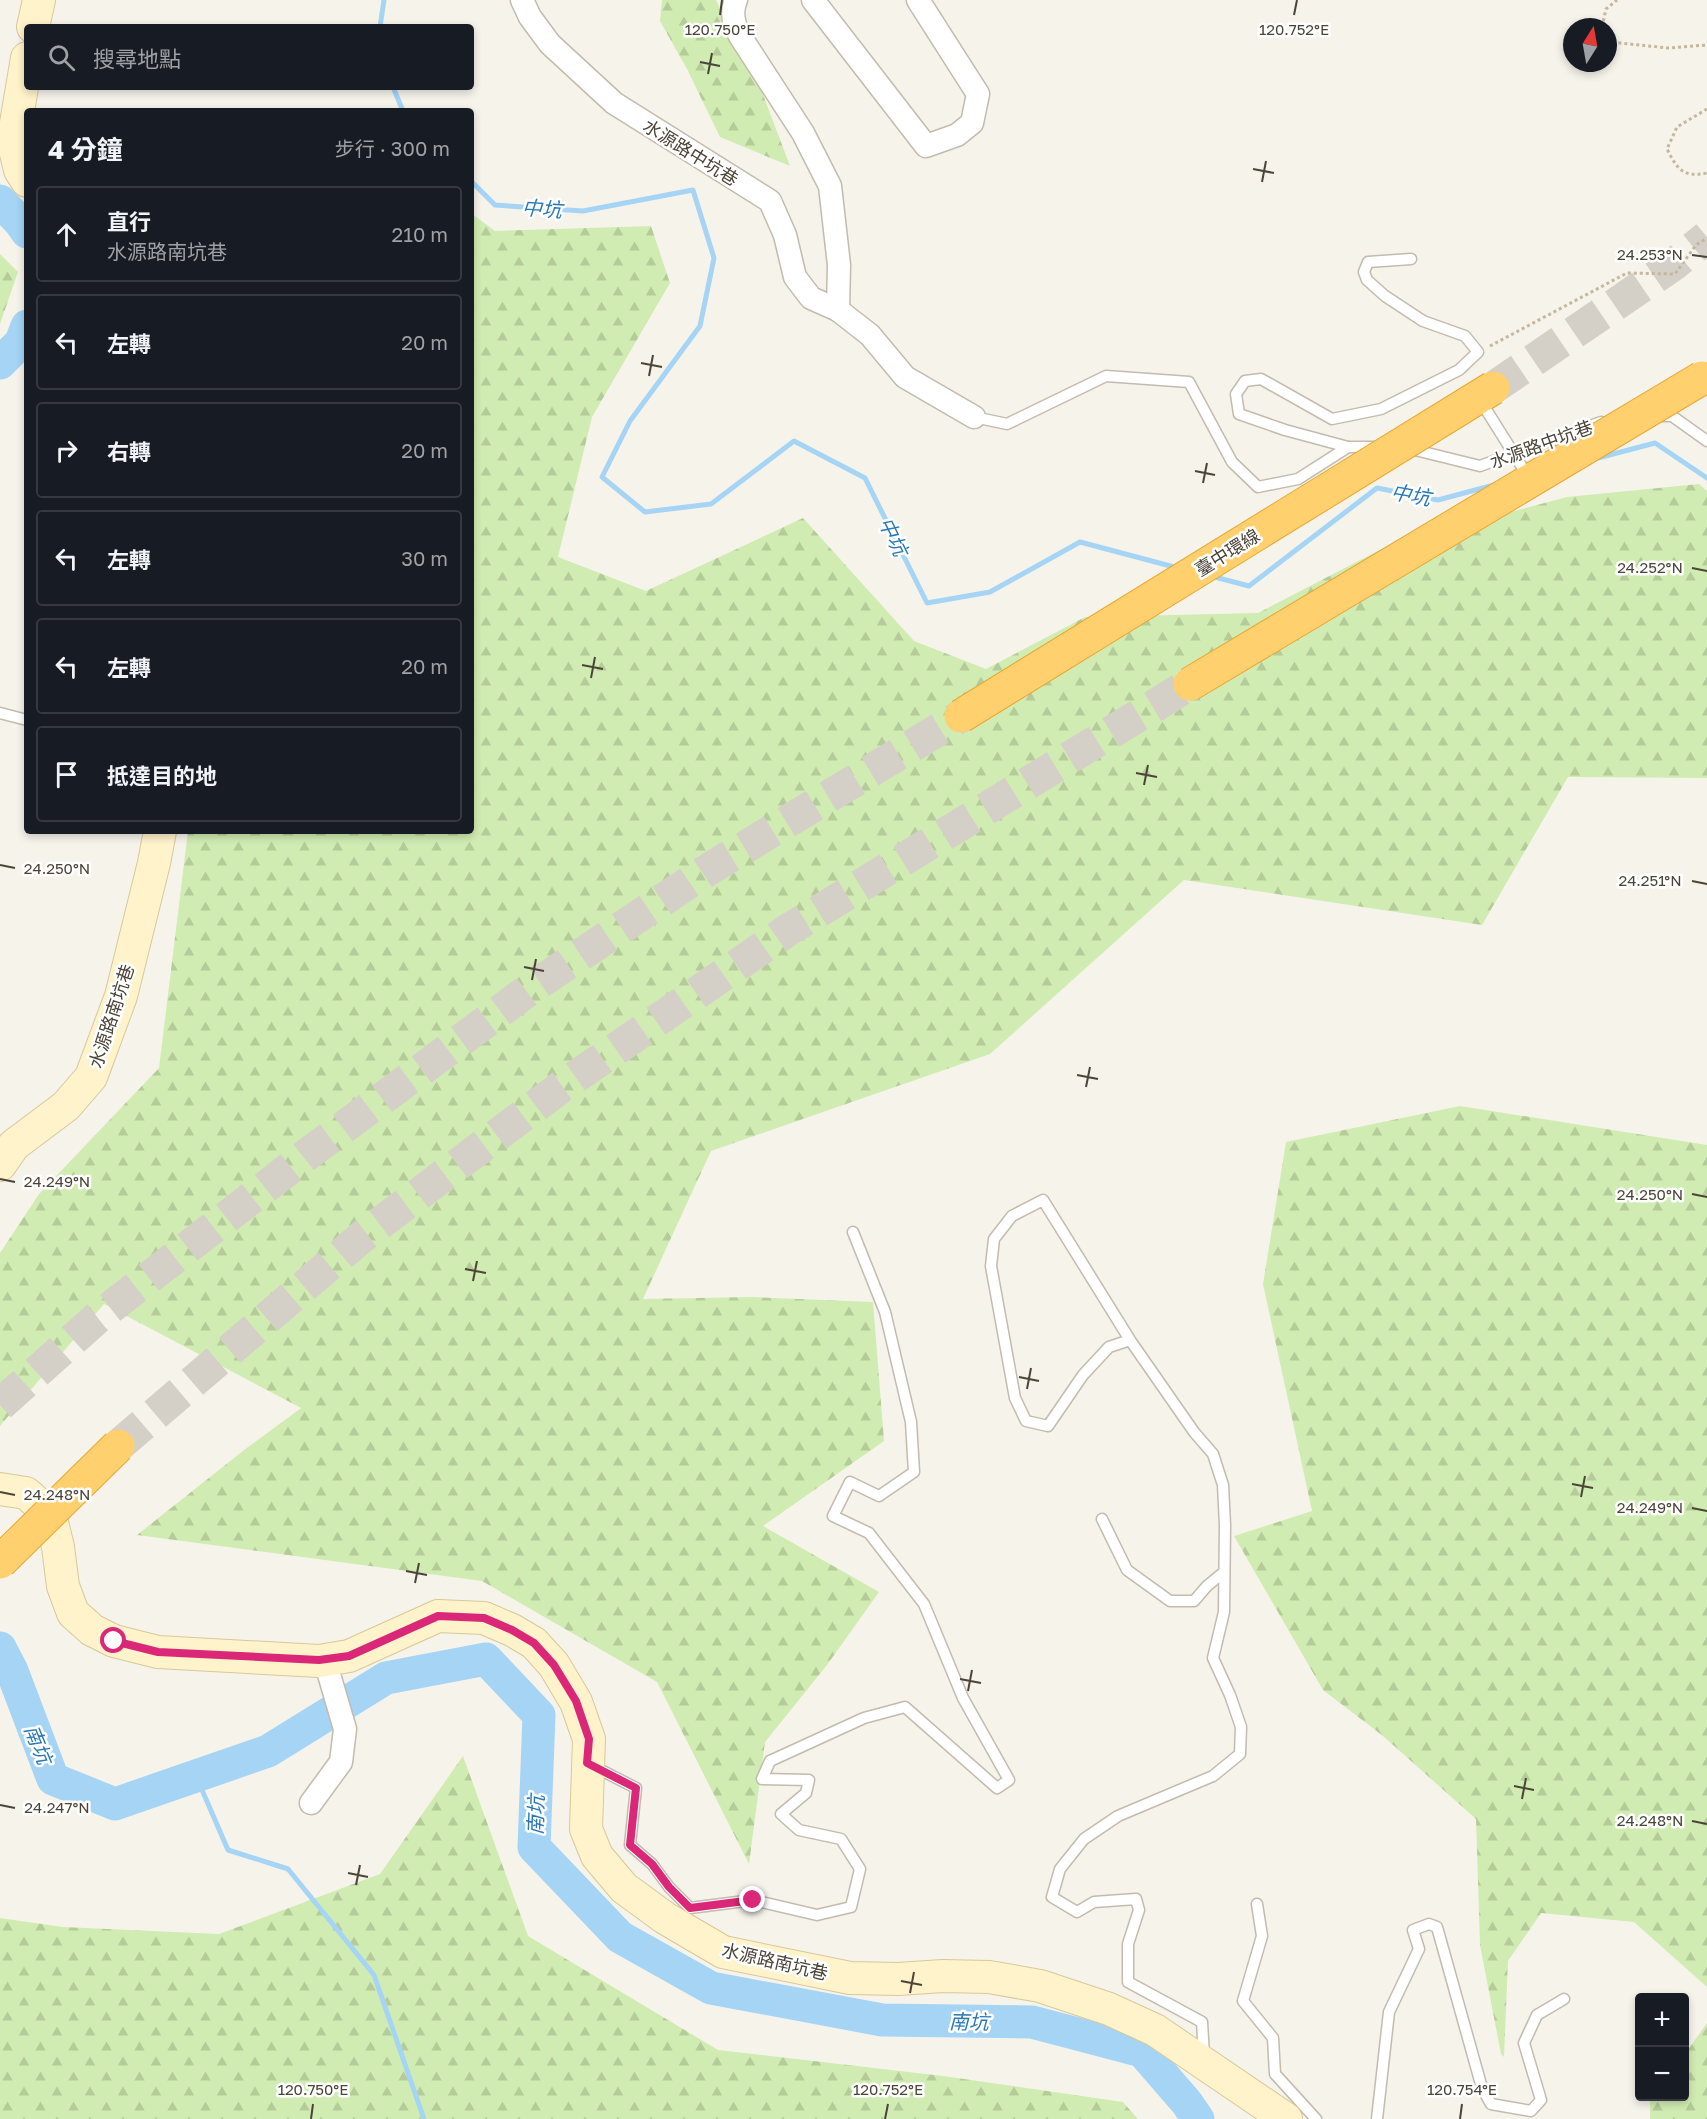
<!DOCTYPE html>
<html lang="zh-TW">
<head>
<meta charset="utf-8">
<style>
  body { margin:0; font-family:"Golos Text","Noto Sans TC",sans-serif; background:#20242c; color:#f1f3f6 }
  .controls { position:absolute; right:18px; bottom:18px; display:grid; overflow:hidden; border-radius:6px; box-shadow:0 3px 9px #0003 }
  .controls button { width:54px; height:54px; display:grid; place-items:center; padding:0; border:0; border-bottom:2px solid #363941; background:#171b24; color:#f1f3f6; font:30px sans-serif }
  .compass { position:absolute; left:1563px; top:18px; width:54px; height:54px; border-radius:50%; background:#171b24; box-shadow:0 3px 9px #0003; rotate:11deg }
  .stop { position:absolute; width:18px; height:18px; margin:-14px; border:4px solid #db2777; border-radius:50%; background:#fff }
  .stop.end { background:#db2777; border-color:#fff; box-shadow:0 2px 6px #0008 }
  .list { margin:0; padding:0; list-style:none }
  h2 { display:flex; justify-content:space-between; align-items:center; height:78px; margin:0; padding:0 24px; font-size:26px }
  h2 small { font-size:20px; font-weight:400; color:#9ea1a6 }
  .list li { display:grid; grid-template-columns:39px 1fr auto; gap:18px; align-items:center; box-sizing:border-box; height:96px; margin:0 12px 12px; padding:0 12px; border:2px solid #363941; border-radius:6px }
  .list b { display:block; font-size:22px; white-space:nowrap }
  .list p { margin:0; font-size:20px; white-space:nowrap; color:#9ea1a6 }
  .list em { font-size:20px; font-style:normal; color:#9ea1a6 }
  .icon { flex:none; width:33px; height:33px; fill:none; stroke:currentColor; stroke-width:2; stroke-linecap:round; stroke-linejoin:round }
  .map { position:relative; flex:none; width:1707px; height:2119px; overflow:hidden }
  .search { position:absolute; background:#171b24; box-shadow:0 3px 9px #0003; left:24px; top:24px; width:450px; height:66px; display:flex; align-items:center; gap:15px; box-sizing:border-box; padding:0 21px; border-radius:6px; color:#9ea1a6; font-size:22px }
  .panel { position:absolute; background:#171b24; box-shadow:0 3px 9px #0003; left:24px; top:108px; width:450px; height:726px; border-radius:6px }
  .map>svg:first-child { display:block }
</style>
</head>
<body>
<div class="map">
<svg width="1707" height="2119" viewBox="0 0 1707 2119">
  <defs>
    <pattern id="forest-firs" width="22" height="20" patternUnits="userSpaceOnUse" patternTransform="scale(1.5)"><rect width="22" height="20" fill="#d1ecb2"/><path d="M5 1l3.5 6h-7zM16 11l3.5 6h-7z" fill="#b5cc9a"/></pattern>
  </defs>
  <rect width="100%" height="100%" fill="#f6f3eb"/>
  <g fill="url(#forest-firs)">
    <polygon points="662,0 716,0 762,92 790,166 720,137 687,69 660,21"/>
    <polygon points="471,213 495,231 651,226 670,283 592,417 558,557 646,591 803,518 914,641 986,669 1085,617 1258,613 1391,544 1567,497 1699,484 1707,491 1707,778 1568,777 1482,925 1184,880 990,1054 711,1151 643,1299 752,1297 873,1302 884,1441 763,1526 879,1592 827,1665 765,1742 749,1864 657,1682 482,1581 137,1535 244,1450 301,1408 104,1304 0,1426 0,1253 39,1194 159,1068 188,831 471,831"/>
    <polygon points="0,254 18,272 0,324"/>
    <polygon points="1460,1106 1707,1145 1707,1987 1634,1922 1541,1913 1508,1961 1504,2057 1501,2054 1480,1945 1476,1819 1383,1736 1323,1690 1234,1536 1312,1511 1263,1284 1286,1142"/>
    <polygon points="463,1756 528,1936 718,2050 943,2076 1123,2102 1138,2119 0,2119 0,1918 63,1927 219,1934 380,1874"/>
    <polygon points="1707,2023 1707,2119 1650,2119 1650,2100 1653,2097 1684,2096 1685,2054"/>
  </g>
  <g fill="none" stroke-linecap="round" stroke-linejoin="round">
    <g stroke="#a5d4f5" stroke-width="5">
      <polyline points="380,27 384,0"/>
      <polyline points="393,87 403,111"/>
      <polyline points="471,181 495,205 583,211 693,190 714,258 700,326 630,421 602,477 645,512 711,504 794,441 865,478 927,603 990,592 1080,542 1178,568"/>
      <polyline points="1598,458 1655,443 1707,478"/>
      <polyline points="1211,576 1249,586 1377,488 1438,500 1494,485"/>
      <polyline points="196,1776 228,1850 288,1869 374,1975 424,2119"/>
    </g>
    <g stroke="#a5d4f5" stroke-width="33">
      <polyline points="0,201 20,222 27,232"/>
      <polyline points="0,363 21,342 27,326"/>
      <polyline points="0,1648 12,1671 53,1779 115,1804 268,1751 386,1678 486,1659 539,1715 534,1847 620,1937 711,1988 882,2020 1032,2022 1142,2051 1187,2103 1198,2119"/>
    </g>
    <g stroke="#d4d0c7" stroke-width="33" stroke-dasharray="33 16" stroke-linecap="butt">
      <polyline points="1493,388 1673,265 1707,237"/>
      <polyline points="0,1405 97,1318 313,1150 534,986 706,871 961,716"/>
      <polyline points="118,1446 363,1236 561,1087 788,930 1190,684"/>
    </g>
    <defs>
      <g id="lane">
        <polyline points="1657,416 1672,416 1707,441"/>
        <polyline points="974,417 1007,424 1106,376 1189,382 1232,462 1258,487 1298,479 1348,447 1380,447"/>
        <polyline points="1348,447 1285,430 1239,414 1236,394 1245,381 1261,379 1332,419 1381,409 1459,370 1478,352 1465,336 1423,321 1385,296 1367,280 1364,272 1368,262 1411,259"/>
        <polyline points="1407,448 1480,466 1601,422"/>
        <polyline points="0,713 27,720"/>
        <polyline points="1130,1340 1109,1347 1083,1375 1048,1426 1026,1421 1015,1398 991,1266 994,1239 1012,1216 1043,1200 1130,1340 1194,1432 1213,1454 1223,1485 1225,1525 1224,1612 1213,1658 1230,1695 1241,1727 1240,1754 1213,1776 1118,1816 1084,1839 1060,1869 1052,1897 1077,1912 1094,1902 1136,1899 1139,1910 1128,1944 1128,1982 1202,2022 1204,2056"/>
        <polyline points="1102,1519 1127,1570 1170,1601 1194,1601 1207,1586 1224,1572"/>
        <polyline points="593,1766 636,1788 630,1845 652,1864 669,1887 690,1908 753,1900 817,1915 851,1907 860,1869 841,1839 799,1830 781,1814 806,1793 809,1780 762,1779 770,1761 864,1718 905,1707 997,1788 1009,1780 963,1698 924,1604 869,1533 833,1516 850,1482 879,1496 914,1472 911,1422 885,1312 853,1232"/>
        <polyline points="1257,1904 1262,1936 1243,2001 1273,2038 1275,2074 1316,2119"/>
        <polyline points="1377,2119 1389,2012 1419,1949 1413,1930 1429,1924 1437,1927 1482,2088 1491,2104 1531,2111 1541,2100 1524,2043 1537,2015 1564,1999"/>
      </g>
      <g id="street">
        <polyline points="522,0 530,17 550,44 614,103 770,201 785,235 795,277 811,298 838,310"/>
        <path d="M736,0C730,13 734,25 740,36L803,133L830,186L839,265L838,310L870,335L905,377L974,417"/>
        <polyline points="813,0 926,146 957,135 972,123 978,94 918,0"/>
        <polyline points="311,1803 341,1762 345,1729 328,1671 319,1661"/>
      </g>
      <g id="secondary">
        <polyline points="33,27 39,0"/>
        <polyline points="27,58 13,141 20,170 27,181"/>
        <polyline points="0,1165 14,1145 66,1106 91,1077 121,996 154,863 160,831"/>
        <polyline points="0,1489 26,1493 50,1514 58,1547 63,1586 73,1613 92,1630 114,1641 158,1652 319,1661 349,1656 438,1616 484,1618 512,1630 534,1643 554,1665 576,1702 589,1739 586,1829 597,1856 624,1888 665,1918 723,1952 850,1978 898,1979 943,1976 989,1977 1040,1986 1109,2009 1155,2030 1286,2119"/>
      </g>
    </defs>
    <use href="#lane" stroke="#c3bbad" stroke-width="13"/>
    <use href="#street" stroke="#c3bbad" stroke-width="25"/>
    <use href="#secondary" stroke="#d8c899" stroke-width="34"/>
    <g stroke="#c5b79d" stroke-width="3" stroke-dasharray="3 3" stroke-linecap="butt">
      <polyline points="1602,27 1606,9 1617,0"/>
      <polyline points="1608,39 1610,42 1668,48 1707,45"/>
      <path d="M1707,109L1677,127L1667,149C1677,169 1683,178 1707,173"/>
      <polyline points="1490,346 1627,273 1675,274 1696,245 1707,238"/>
    </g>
    <use href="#lane" stroke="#fff" stroke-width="10"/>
    <use href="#street" stroke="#fff" stroke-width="22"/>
    <use href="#secondary" stroke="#fff3cc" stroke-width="32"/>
    <defs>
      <polyline id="lane-bridge" points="1480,400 1529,478"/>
      <g id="highway-bridge">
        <polyline points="1190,684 1702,378"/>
        <polyline points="961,716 1493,388"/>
        <polyline points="0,1562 118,1446"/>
      </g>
    </defs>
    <use href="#lane-bridge" stroke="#c3bbad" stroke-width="13" stroke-linecap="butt"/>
    <use href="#highway-bridge" stroke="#e7a734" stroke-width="35" stroke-linecap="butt"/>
    <use href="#lane-bridge" stroke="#fff" stroke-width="10"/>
    <use href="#highway-bridge" stroke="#ffd06d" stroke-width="33"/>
  </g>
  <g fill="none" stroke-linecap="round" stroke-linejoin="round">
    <polyline stroke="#db2777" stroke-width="8" points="114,1641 158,1652 319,1660 349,1656 438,1616 484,1618 512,1630 534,1643 554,1665 576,1701 589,1739 587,1763 636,1788 630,1845 652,1864 669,1887 690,1908 753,1900"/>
  </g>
  <path fill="none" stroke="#4b4438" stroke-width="2" d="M720,15L722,0M1294,15L1297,0M700,62L720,66M708,74L712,53M1253,169L1274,173M1262,182L1266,161M1692,255L1707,257M641,363L662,367M649,376L653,355M1195,471L1215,475M1203,483L1207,463M1692,568L1707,571M582,665L603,669M591,678L595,657M1136,773L1157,777M1144,785L1148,765M0,865L15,868M1692,881L1707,884M524,967L544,971M532,980L536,959M1077,1075L1098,1079M1086,1087L1090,1067M0,1179L15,1182M1692,1194L1707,1197M465,1269L486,1273M473,1281L477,1261M1019,1377L1039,1381M1027,1389L1031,1368M1572,1484L1593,1488M0,1492L15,1495M1581,1497L1585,1476M1692,1508L1707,1511M406,1571L427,1575M415,1583L419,1563M960,1679L981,1683M968,1691L972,1670M1514,1786L1534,1790M1522,1799L1526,1778M0,1805L15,1808M1692,1821L1707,1824M348,1873L368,1877M356,1885L360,1865M901,1981L922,1985M910,1993L914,1972M311,2119L313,2104M885,2119L888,2104M1460,2119L1462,2104"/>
  <g text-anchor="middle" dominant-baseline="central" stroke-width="5" stroke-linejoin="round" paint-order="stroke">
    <g font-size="18" fill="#4b4438" stroke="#fff">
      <text transform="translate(691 152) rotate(32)">水源路中坑巷</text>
      <text transform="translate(1541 444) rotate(-20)">水源路中坑巷</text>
      <text transform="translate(1227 552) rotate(-32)">臺中環線</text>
      <text transform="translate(111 1016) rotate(-72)">水源路南坑巷</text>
      <text transform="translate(775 1961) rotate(13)">水源路南坑巷</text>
    </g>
    <g font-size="20" font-style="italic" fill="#2879b6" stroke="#fff">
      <text transform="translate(542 208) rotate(4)">中坑</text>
      <text transform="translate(1411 494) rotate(10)">中坑</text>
      <text transform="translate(894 536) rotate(64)">中坑</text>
      <text transform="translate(39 1744) rotate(68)">南坑</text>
      <text transform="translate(535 1815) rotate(-88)">南坑</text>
      <text transform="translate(969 2021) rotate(1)">南坑</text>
    </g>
  </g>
  <g font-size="15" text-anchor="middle" fill="#4b4438" stroke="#fff" stroke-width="5" stroke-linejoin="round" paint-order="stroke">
    <text x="720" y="35">120.750°E</text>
    <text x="1294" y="35">120.752°E</text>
    <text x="1650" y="260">24.253°N</text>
    <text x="1650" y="573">24.252°N</text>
    <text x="57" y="874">24.250°N</text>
    <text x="1650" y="886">24.251°N</text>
    <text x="57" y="1187">24.249°N</text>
    <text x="1650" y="1200">24.250°N</text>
    <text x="57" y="1500">24.248°N</text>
    <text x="1650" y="1513">24.249°N</text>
    <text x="57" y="1813">24.247°N</text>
    <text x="1650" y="1826">24.248°N</text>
    <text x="313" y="2095">120.750°E</text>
    <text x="888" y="2095">120.752°E</text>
    <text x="1462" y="2095">120.754°E</text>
  </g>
</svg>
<div class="controls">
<button>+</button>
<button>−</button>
</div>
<svg class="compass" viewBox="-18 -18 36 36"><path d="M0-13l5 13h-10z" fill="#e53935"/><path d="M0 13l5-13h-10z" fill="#9ea1a6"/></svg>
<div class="stop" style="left:114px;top:1641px"></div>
<div class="stop end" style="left:753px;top:1900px"></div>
<div class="search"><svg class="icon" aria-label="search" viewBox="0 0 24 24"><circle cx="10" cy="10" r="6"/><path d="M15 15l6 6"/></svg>搜尋地點</div>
<section class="panel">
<h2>4 分鐘<small>步行 · 300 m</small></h2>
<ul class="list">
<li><svg class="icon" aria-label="ahead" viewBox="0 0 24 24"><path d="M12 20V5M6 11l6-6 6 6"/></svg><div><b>直行</b><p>水源路南坑巷</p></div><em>210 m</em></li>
<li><svg class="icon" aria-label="left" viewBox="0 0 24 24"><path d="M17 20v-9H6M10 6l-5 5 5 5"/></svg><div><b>左轉</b></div><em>20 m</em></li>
<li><svg class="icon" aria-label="right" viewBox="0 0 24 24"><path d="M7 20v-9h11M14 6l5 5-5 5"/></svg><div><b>右轉</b></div><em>20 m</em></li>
<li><svg class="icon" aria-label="left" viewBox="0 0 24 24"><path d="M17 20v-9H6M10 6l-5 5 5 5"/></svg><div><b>左轉</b></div><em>30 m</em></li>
<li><svg class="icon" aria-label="left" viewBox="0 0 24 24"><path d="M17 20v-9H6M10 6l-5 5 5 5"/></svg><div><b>左轉</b></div><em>20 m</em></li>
<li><svg class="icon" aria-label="arrive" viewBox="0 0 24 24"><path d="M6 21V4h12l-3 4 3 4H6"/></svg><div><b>抵達目的地</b></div></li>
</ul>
</section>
</div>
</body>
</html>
